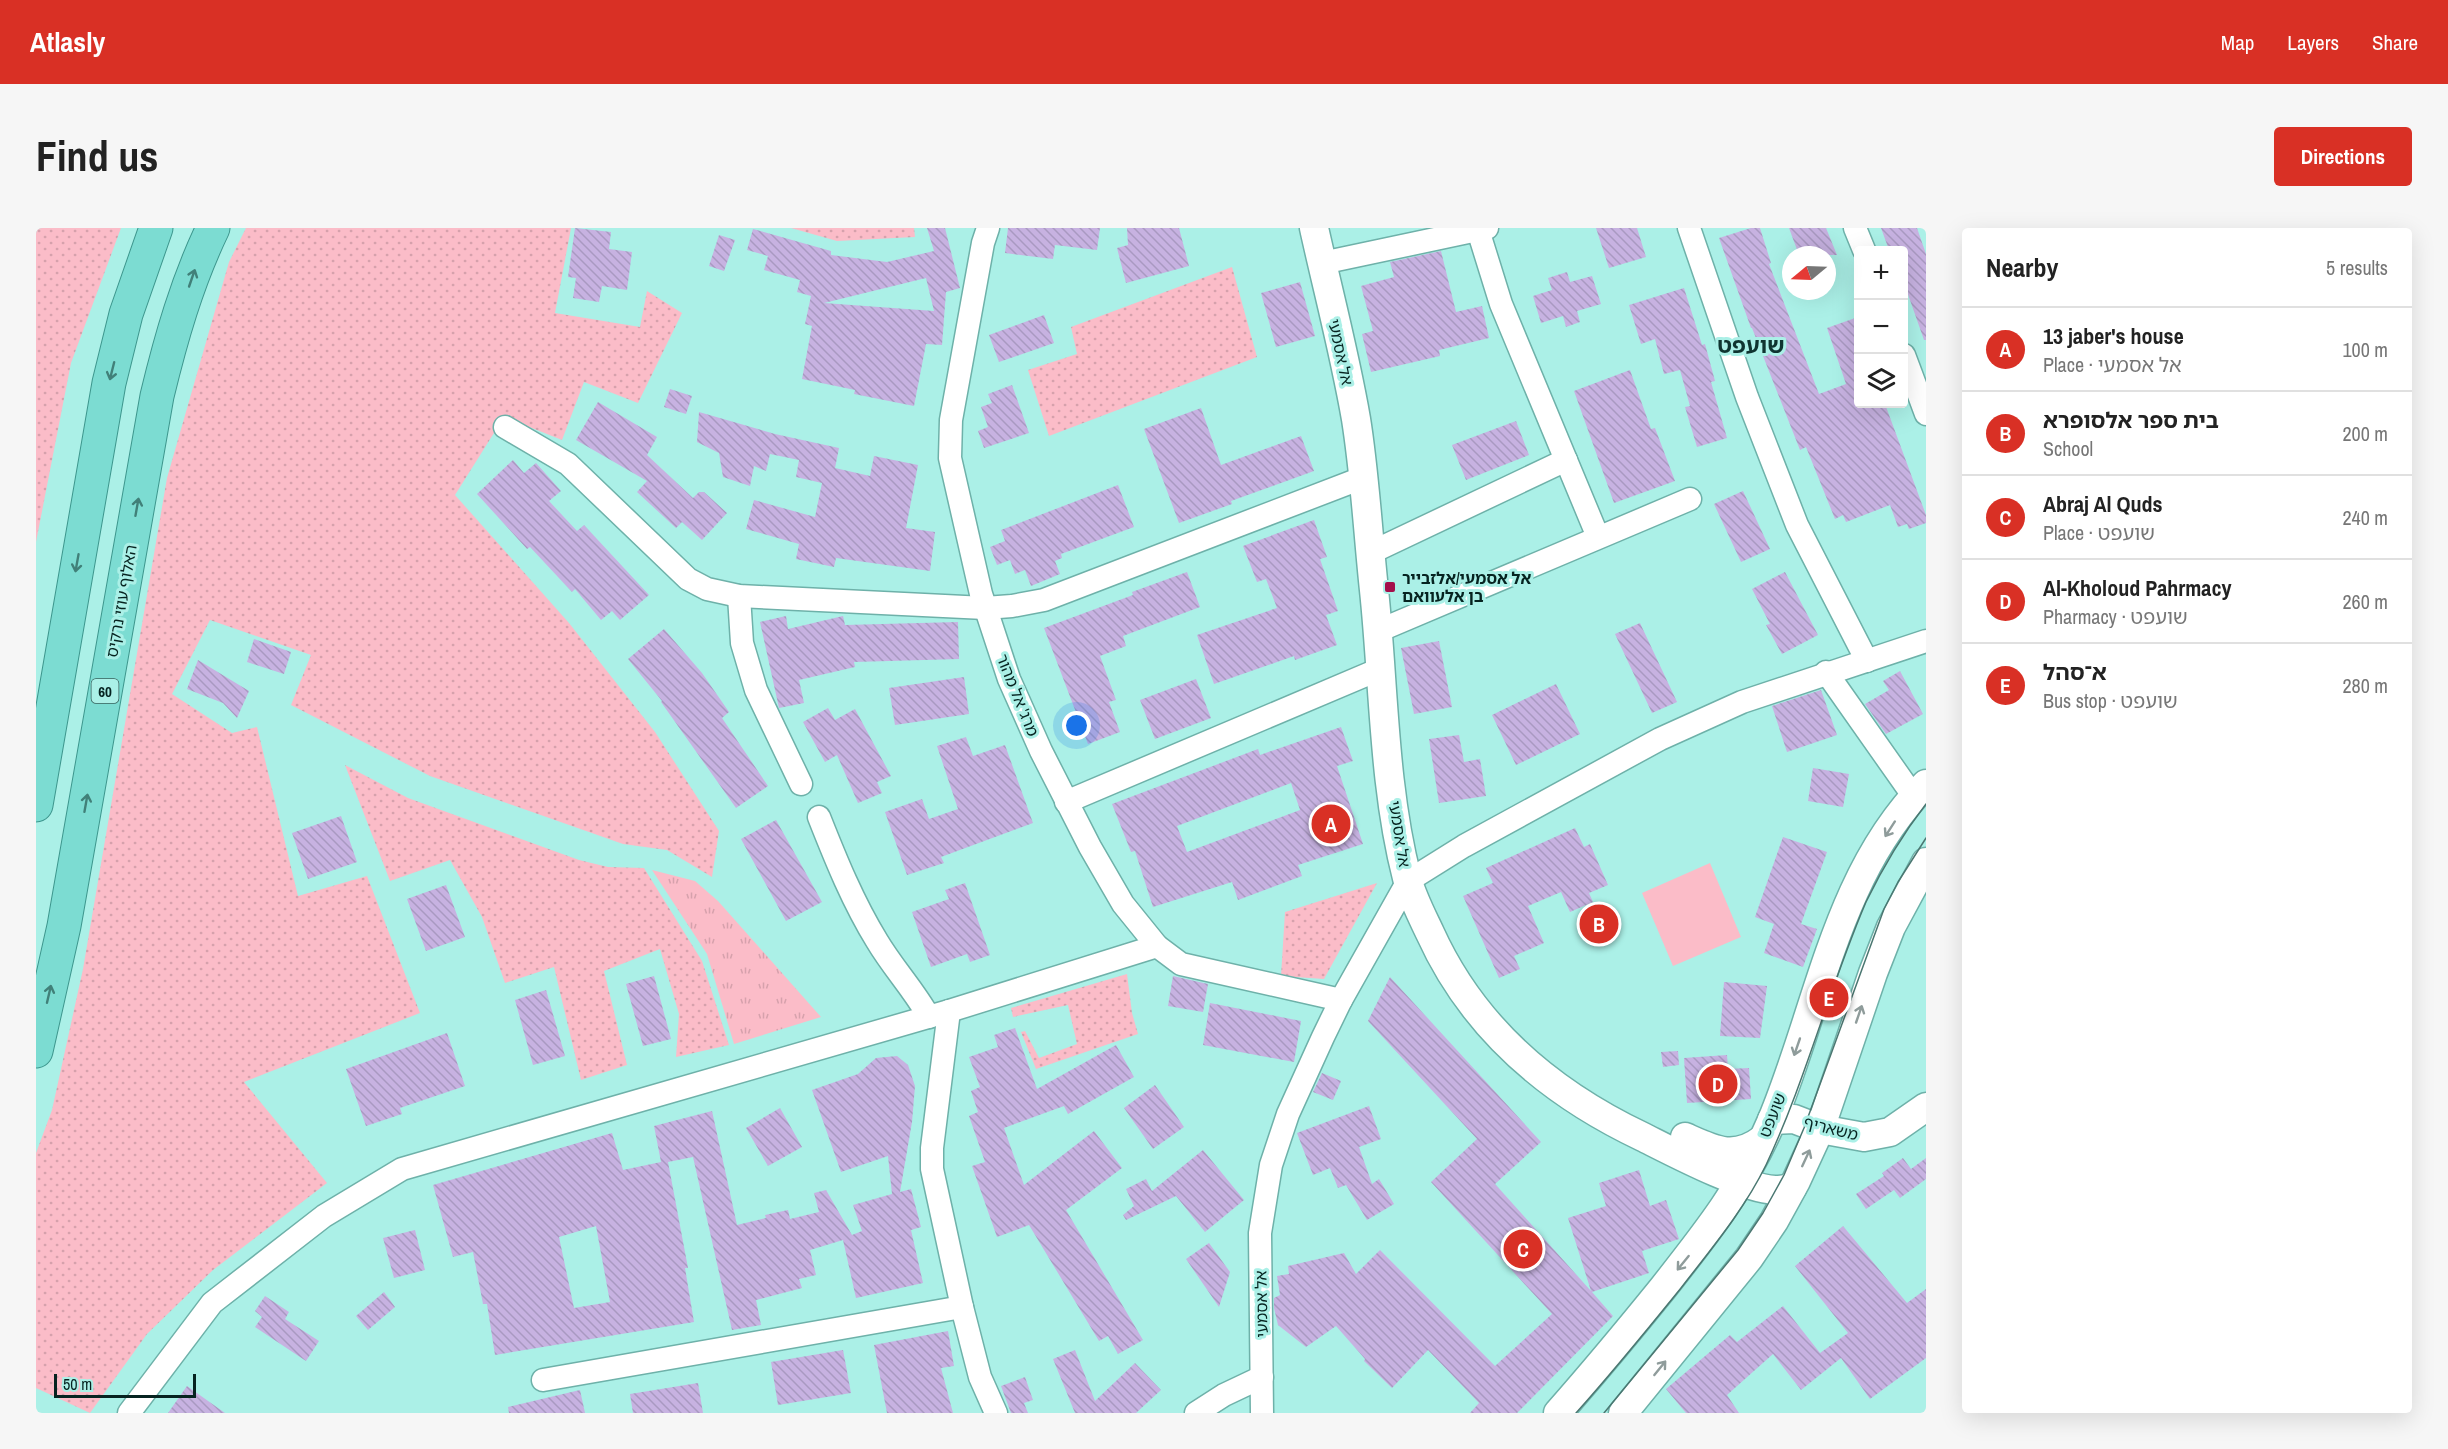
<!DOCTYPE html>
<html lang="en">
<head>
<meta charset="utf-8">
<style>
  body { margin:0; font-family:"Archivo Narrow","Noto Sans Hebrew",sans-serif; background:#f6f6f6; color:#222 }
  .controls { position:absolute; right:18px; top:18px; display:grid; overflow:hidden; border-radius:6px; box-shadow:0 6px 24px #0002 }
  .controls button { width:54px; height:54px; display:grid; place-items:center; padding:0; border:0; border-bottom:2px solid #e0e0e0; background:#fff; color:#222; font:30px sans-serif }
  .compass { position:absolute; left:1746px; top:18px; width:54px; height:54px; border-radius:50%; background:#fff; box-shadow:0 6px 24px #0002; rotate:251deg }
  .scale { position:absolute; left:18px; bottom:15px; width:142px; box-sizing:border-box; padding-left:6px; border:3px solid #062320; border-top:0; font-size:16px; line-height:21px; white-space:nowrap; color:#062320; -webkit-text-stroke:4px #abf0e7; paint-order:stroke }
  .you { position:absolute; left:1041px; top:498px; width:21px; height:21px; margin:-15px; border:4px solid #fff; border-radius:50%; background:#1a73e8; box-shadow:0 0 0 9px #1a73e833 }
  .badge { display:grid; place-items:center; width:39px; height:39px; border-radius:50%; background:#d93025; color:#fff; font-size:20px; font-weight:700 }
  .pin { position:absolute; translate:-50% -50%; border:3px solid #fff; box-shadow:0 2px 6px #0006 }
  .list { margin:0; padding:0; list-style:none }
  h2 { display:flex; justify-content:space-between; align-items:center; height:78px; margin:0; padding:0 24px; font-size:26px }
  h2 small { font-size:20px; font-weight:400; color:#767676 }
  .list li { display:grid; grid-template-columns:39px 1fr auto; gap:18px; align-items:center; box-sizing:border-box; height:84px; padding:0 24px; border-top:2px solid #e0e0e0 }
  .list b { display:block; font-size:22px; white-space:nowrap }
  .list p { margin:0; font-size:20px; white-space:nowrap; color:#767676 }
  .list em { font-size:20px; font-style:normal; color:#767676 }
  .icon { flex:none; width:33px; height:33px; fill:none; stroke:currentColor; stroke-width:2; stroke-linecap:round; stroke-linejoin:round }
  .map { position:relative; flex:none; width:1890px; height:1185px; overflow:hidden; border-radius:6px }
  header { display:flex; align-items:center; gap:36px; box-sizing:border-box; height:84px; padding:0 30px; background:#d93025; color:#fff }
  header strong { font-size:28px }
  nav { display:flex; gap:33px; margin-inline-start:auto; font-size:21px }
  .intro { display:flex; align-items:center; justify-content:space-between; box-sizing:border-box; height:144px; padding:0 36px }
  h1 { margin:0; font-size:42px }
  .button { padding:15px 27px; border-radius:6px; background:#d93025; color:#fff; font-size:21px; font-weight:700 }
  main { display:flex; gap:36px; padding:0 36px }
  aside { flex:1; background:#fff; border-radius:6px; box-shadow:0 6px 24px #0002 }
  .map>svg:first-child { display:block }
</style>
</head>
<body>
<header>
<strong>Atlasly</strong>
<nav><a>Map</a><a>Layers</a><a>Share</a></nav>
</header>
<div class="intro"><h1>Find us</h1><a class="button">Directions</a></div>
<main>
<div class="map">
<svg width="1890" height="1185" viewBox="0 0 1890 1185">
  <defs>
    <pattern id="grass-dots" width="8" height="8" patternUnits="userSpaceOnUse" patternTransform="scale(1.5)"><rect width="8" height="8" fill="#fbbcc8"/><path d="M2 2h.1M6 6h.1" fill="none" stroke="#d6a1ac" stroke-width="1.8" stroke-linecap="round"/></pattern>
    <pattern id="park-tufts" width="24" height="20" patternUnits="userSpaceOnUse" patternTransform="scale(1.5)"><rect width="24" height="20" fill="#fbbcc8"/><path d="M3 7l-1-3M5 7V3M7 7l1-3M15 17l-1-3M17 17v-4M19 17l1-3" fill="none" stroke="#d6a1ac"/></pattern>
    <pattern id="building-back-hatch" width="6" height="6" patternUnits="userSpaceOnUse" patternTransform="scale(1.5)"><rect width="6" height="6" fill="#c7b2e1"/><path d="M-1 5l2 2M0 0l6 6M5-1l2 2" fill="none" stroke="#a999c1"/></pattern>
  </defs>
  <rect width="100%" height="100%" fill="#abf0e7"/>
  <g fill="url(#grass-dots)">
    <polygon points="0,0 85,0 35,135 0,314"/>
    <polygon points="210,0 535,0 519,85 604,99 611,63 646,85 602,175 548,154 526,212 468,189 419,267 533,395 619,504 683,603 676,649 631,622 587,616 394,548 255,477 275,427 174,392 136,466 196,505 221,499 262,668 331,648 384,785 208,854 291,955 177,1042 111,1106 54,1185 0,1160 0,925 16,882 47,741 131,250 193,34"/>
    <polygon points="755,0 878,0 879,9 801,13"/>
    <polygon points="1196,39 1221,129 1013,208 992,142 1041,126 1035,99"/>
    <polygon points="309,537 372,570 543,632 572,639 608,640 666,733 693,817 640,829 643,786 624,721 568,743 591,837 545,852 518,739 469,755 446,689 414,632 354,653"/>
    <polygon points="1341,655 1288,751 1245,748 1249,684"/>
    <polygon points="1091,746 1096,785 1102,806 1000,841 985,804 989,803 1003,830 1041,816 1032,777 977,789 975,780"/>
  </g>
  <polygon fill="url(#park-tufts)" points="616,642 659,653 682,673 785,789 698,816 671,726"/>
  <polygon fill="#fbbcc8" points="1674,635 1705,709 1637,738 1606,665"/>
  <g fill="url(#building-back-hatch)" fill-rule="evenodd">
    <polygon points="539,0 575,4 573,21 596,24 591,62 566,58 563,74 537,70 540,50 532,49"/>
    <path d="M891,0H909L924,60L910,64L906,117L890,116L878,178L818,166L819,162L766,151L776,98L769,96L775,68L761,64L764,52L728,42L732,28L711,22L717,1L795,23V27L851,34L898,23ZM890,50L898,83L788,75Z"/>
    <polygon points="972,0 1064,0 1061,22 1019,17 1017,31 969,25"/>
    <polygon points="1091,0 1143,0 1153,38 1090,55 1081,20 1092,17"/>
    <polygon points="1560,0 1601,0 1610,29 1573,40"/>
    <polygon points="1715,0 1724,0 1735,35 1733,36 1783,166 1810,156 1791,100 1822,89 1822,176 1849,176 1890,287 1890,295 1873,301 1871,296 1862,299 1854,277 1810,294 1807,287 1799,291 1770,219 1764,222 1716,100 1715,100 1683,10"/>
    <polygon points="1753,0 1790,0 1801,27 1763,27"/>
    <polygon points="1845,0 1881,0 1890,26 1890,112 1888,112 1868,55 1868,22 1853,22"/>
    <polygon points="683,7 699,12 688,43 673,38"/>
    <polygon points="1405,23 1420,84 1446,78 1453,110 1403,122 1404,128 1335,144 1326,106 1337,103 1325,58 1358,49 1354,34"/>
    <polygon points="1531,44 1534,54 1556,48 1565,76 1541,83 1544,94 1530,99 1527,88 1505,95 1497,68 1516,62 1512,50"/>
    <polygon points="1264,54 1279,108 1240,119 1225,65"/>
    <polygon points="1648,60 1666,117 1669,116 1679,153 1675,154 1691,210 1661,219 1649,179 1654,178 1644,142 1628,146 1619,111 1605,116 1593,77"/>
    <polygon points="1008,87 1018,115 963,134 953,107"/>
    <polygon points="1594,142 1615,201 1619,200 1639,253 1578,275 1538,163"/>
    <polygon points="976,157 993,205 948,220 942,203 952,199 945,179 956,175 952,166"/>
    <polygon points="634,161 656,168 650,186 628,179"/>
    <polygon points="562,174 621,209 611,227 657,270 663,264 668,264 691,285 666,312 646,294 640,300 601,264 611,253 540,212"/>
    <polygon points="1165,180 1185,237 1265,208 1278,243 1195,273 1196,276 1143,295 1108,201"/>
    <polygon points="663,184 739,206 803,220 799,240 834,248 838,228 882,237 870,300 899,304 894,343 800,330 798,339 760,331 763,316 710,301 718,272 779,289 786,255 760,249 763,232 734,226 730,243 718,238 714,258 687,249 683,225 661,214"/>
    <polygon points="1480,193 1493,227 1430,252 1416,217"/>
    <polygon points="477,232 488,245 500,235 525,263 513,273 541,303 548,297 613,367 584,392 576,383 565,392 539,361 536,364 494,319 491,321 441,266"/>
    <polygon points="1082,257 1098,299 1025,326 1026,330 1019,333 1024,346 995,358 989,342 979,346 974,332 961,337 954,319 969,313 965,302"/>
    <polygon points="1707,263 1734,321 1705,334 1678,276"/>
    <polygon points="1278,292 1291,329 1284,331 1302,383 1290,387 1301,417 1259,432 1258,428 1178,456 1161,407 1241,380 1230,351 1221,354 1207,318"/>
    <polygon points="1151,344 1164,379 1087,408 1090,418 1064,428 1080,472 1073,474 1084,504 1052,516 1008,400 1097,367 1096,364"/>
    <polygon points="1749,344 1782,407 1746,426 1730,397 1734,396 1716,361"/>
    <polygon points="750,388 752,401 807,388 809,397 922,394 923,431 818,434 819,439 763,452 768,475 743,480 724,394"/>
    <polygon points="1604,395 1641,474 1616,485 1579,406"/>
    <polygon points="628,401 666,445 693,484 686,490 732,558 700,580 625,474 626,473 592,431"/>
    <polygon points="218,411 255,424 248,446 211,434"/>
    <polygon points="1403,413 1416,479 1378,486 1365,420"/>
    <polygon points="162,432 213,463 201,490 187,475 151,461"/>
    <polygon points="1864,443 1887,486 1850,506 1829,476 1853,462 1847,453"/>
    <polygon points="928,449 933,486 859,497 853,460"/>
    <polygon points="1160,451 1175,490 1119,511 1104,472"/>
    <polygon points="1520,456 1544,506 1480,537 1456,487"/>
    <polygon points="1785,462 1801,507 1751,524 1736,478"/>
    <polygon points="792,480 799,492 819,481 855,548 841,554 846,565 822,575 801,527 789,534 767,494"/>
    <path d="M1305,499L1317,533L1301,538L1327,616L1262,637L1266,648L1202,672L1196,654L1117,679L1099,623L1095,624L1076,576L1222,521L1224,527ZM1255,555L1264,582L1151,624L1141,598Z"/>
    <polygon points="1423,507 1428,534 1444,531 1450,568 1403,575 1393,511"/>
    <polygon points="930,509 937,528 969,517 997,595 905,629 908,635 871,647 849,584 886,571 893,591 922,581 901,518"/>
    <polygon points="1777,540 1813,546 1807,579 1772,573"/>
    <polygon points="305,588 321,634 272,651 256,605"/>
    <polygon points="740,592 786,674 750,693 705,611"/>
    <polygon points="1539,600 1548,619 1554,616 1572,657 1553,665 1557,674 1534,684 1525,664 1492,678 1508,715 1478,728 1484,741 1463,750 1427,668 1457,655 1450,640"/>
    <polygon points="1747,609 1791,624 1765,696 1781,701 1767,739 1728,725 1738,696 1719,689"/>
    <polygon points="929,655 954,727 934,734 931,726 895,739 876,684 913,671 909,662"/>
    <polygon points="410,657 429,709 390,723 371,671"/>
    <polygon points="618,748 635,811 607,818 590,756"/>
    <polygon points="1137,748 1172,756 1167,784 1132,778"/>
    <polygon points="1354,749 1505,914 1459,956 1555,1063 1532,990 1570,978 1563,955 1603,942 1614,978 1630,972 1643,1011 1606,1023 1613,1045 1556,1064 1577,1088 1481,1185 1434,1185 1443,1175 1392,1122 1356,1160 1328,1133 1329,1131 1300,1098 1270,1119 1242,1097 1238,1080 1238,1070 1244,1067 1241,1048 1253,1046 1252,1038 1308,1025 1320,1046 1344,1022 1459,1138 1516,1086 1395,954 1441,911 1332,793"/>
    <polygon points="1688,754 1731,758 1724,810 1684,808"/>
    <polygon points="510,762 529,828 497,837 479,772"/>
    <polygon points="1174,775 1265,793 1258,834 1167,817"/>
    <polygon points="979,800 1001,861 1080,817 1098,849 1032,886 1028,878 968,900 988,957 1058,903 1086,940 1030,982 1107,1112 1082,1126 1072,1108 1063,1113 993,997 961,1009 936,938 949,934 933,888 942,884 935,863 944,859 933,829 962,819 958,807"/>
    <polygon points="411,805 429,858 364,880 366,886 330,898 310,841"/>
    <polygon points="1642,823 1643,837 1627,839 1625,824"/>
    <polygon points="1691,827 1692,841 1713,840 1715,871 1651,875 1648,830"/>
    <path d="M861,828L872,837L879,858L876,894L864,964L875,961L885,999L875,1002L887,1055L820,1070L807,1012L774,1022L780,1047L763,1051L766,1060L720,1072L725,1097L696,1102L657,929L632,934L652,1040H649L658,1094L459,1127L451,1076H447L437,1024L417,1029L397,957L576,905L587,942L625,934L618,898L676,883L701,997L730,990L729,987L752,982L754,991L783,984L778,965L790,962L816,1007L826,1003L817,977L856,966L852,928L805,944L776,862L822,846L840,830ZM560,998L574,1074L538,1080L523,1009Z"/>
    <polygon points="1286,845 1305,853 1297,872 1277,864"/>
    <polygon points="1119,857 1148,899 1117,921 1088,880"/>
    <polygon points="1333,878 1345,911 1323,919 1336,956 1343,951 1358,976 1331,992 1310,957 1302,960 1294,940 1277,947 1261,905"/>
    <polygon points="744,880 766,919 732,938 710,900"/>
    <polygon points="1167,922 1208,972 1169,1004 1140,968 1090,992 1087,987 1098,978 1090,961 1110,951 1116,963"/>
    <polygon points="1867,930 1875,941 1890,930 1890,951 1864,970 1858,962 1830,981 1820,966 1848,948 1846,945"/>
    <polygon points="1807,998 1871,1075 1890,1061 1890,1130 1834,1171 1805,1130 1765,1162 1737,1126 1691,1167 1703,1185 1650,1185 1630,1161 1694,1107 1701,1114 1747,1078 1784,1125 1812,1105 1759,1038"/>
    <polygon points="379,1002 389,1042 358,1050 347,1010"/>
    <polygon points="1173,1015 1194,1044 1183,1079 1150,1031"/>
    <polygon points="348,1064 359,1079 332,1102 320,1088"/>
    <polygon points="229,1068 253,1084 249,1091 283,1113 270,1133 219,1099 226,1089 219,1083"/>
    <polygon points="912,1103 918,1138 905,1140 917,1185 851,1185 838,1117"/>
    <polygon points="807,1122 815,1165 742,1177 735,1134"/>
    <polygon points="1039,1122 1059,1173 1099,1135 1125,1162 1100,1185 1039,1185 1017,1131"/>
    <polygon points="989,1149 997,1172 988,1175 992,1185 975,1185 965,1158"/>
    <polygon points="662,1155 667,1185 597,1185 594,1166"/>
    <polygon points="151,1158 189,1185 132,1185"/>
    <polygon points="544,1162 549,1185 473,1185 472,1179"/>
  </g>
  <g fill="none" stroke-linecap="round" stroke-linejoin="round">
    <defs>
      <g id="minor">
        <polyline points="952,0 947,15 915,192 914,230 945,366 973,451 1005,523 1054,619 1087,676 1121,718 1145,736 1305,772"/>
        <polyline points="1653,0 1711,169 1761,297 1831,433"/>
        <polyline points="1819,0 1828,22"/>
        <polyline points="1442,2 1465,76 1562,309"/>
        <polyline points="1286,35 1451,0"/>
        <polyline points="1868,127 1890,186"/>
        <polyline points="469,199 532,236 652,351 671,361 703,368 949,380 976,378 1008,372 1326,250"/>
        <polyline points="1334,325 1530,232"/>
        <polyline points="703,368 706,415 720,462 765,556"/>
        <polyline points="1342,403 1654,271"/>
        <polyline points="1790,444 1878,569"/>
        <polyline points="1030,574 1344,441"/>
        <path d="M783,589C800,632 817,674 841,713C857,740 878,762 893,789"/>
        <polyline points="913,783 896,920 896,941 926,1079 944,1149 960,1185"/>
        <polyline points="507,1152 926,1079"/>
        <polyline points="93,1185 176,1075 288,988 366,941 913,783 1121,718"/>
        <polyline points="1160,1185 1188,1167 1226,1149"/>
        <polyline points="1226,1185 1224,1005 1235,937 1252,886 1287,809 1305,772 1372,653 1428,618 1624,511 1706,474 1890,413"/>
      </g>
      <g id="tertiary">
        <path d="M1278,0C1292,63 1309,127 1320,191C1329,247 1332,306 1338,362C1348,457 1347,557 1371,650C1376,669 1386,688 1394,705C1437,800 1514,865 1607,909C1639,925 1705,960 1739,962C1744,962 1751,961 1756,960"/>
        <polyline points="1736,892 1758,891 1784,901 1828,909 1854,904 1890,879"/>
        <path d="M1649,909C1678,922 1698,933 1727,911"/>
        <path d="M1522,1185C1558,1144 1593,1102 1627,1060C1669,1007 1710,955 1736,892C1783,780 1800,646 1890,556"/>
        <polyline points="1587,1185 1713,1030 1738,993 1760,953 1784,901 1837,745 1855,699 1890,634"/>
      </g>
      <g id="trunk">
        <polyline points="0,577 73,155 90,86 120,0"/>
        <path d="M0,823L28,698L121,168C135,110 151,54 177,0"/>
      </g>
    </defs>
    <use href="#minor" stroke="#6eb1a9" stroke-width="25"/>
    <use href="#tertiary" stroke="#6eb1a9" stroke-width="31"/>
    <use href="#trunk" stroke="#3d968d" stroke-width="35"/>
    <use href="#minor" stroke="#fff" stroke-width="22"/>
    <use href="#tertiary" stroke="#fff" stroke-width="28"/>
    <use href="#trunk" stroke="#7cdcd2" stroke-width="33"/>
    <g stroke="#4a7771" stroke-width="1.5">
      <path d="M1540,1185C1577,1144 1611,1102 1645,1060C1676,1020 1708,982 1730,937C1770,852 1793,760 1830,674C1847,639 1866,607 1890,576"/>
      <polyline points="1568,1185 1702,1022 1727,985 1748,947 1768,900 1848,681 1862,654 1890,610"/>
    </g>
  </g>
  <defs><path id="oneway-shaft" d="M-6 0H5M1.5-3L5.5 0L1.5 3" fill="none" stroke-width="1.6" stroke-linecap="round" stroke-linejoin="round" transform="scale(1.5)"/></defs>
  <g stroke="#418079">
    <use href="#oneway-shaft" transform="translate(156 50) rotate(-71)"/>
    <use href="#oneway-shaft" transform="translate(76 143) rotate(104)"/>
    <use href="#oneway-shaft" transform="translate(101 279) rotate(-80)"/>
    <use href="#oneway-shaft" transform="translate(41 335) rotate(100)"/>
    <use href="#oneway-shaft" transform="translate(50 575) rotate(-80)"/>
    <use href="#oneway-shaft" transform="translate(13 766) rotate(-77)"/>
  </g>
  <g stroke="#8f9c9b">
    <use href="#oneway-shaft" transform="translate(1854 601) rotate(123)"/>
    <use href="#oneway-shaft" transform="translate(1823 786) rotate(-71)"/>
    <use href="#oneway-shaft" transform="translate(1761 819) rotate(109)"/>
    <use href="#oneway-shaft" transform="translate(1770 930) rotate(-65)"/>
    <use href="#oneway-shaft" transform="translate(1647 1035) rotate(129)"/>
    <use href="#oneway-shaft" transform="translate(1624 1140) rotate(-51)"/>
  </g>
  <rect fill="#a40f4b" stroke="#abf0e7" stroke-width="2" x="1348" y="353" width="12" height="12" rx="3"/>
  <g text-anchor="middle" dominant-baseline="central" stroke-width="6" stroke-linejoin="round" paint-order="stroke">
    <rect fill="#abf0e7" stroke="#38605c" stroke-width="1.5" x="55.5" y="451" width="27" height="24" rx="4.5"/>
    <g font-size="15" font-weight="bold" fill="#062320">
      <text x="69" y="463">60</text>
    </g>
    <g font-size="16" fill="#062320" stroke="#abf0e7">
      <text transform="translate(1305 124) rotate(78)">אל אסמעי</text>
      <text transform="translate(85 373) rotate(-80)">האלוף עוזי נרקיס</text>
      <text transform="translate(982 467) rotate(68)">מרג' אל מהור</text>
      <text transform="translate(1364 606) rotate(81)">אל אסמעי</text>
      <text transform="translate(1736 887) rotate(-68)">שועפט</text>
      <text transform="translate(1795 900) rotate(14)">משאריף</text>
      <text transform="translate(1225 1076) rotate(-91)">אל אסמעי</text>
    </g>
    <g font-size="16" font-weight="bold" fill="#062320" stroke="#abf0e7" text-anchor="start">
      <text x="1366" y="350">אל אסמעי/אלזבייר<tspan x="1366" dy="18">בן אלעוואם</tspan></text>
    </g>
    <g font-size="22" font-weight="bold" fill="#0f3430" stroke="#abf0e7">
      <text x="1715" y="117">שועפט</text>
    </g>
  </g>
</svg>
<div class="controls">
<button>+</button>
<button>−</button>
<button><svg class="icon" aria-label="layers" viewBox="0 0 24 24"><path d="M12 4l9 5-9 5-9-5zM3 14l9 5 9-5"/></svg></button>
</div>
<svg class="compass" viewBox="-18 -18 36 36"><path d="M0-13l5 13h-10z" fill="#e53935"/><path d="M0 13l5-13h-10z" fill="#767676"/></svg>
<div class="scale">50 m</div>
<div class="you"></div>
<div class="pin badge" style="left:1295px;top:596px">A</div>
<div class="pin badge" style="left:1563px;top:696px">B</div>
<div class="pin badge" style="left:1487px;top:1021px">C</div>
<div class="pin badge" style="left:1682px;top:856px">D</div>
<div class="pin badge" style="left:1793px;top:770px">E</div>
</div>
<aside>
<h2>Nearby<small>5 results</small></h2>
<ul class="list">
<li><span class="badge">A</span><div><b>13 jaber's house</b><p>Place · אל אסמעי</p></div><em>100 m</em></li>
<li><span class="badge">B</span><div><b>בית ספר אלסופרא</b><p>School</p></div><em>200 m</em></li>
<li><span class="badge">C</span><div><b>Abraj Al Quds</b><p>Place · שועפט</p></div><em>240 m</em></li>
<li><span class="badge">D</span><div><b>Al-Kholoud Pahrmacy</b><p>Pharmacy · שועפט</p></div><em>260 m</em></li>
<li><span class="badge">E</span><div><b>א־סהל</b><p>Bus stop · שועפט</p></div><em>280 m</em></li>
</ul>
</aside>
</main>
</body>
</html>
